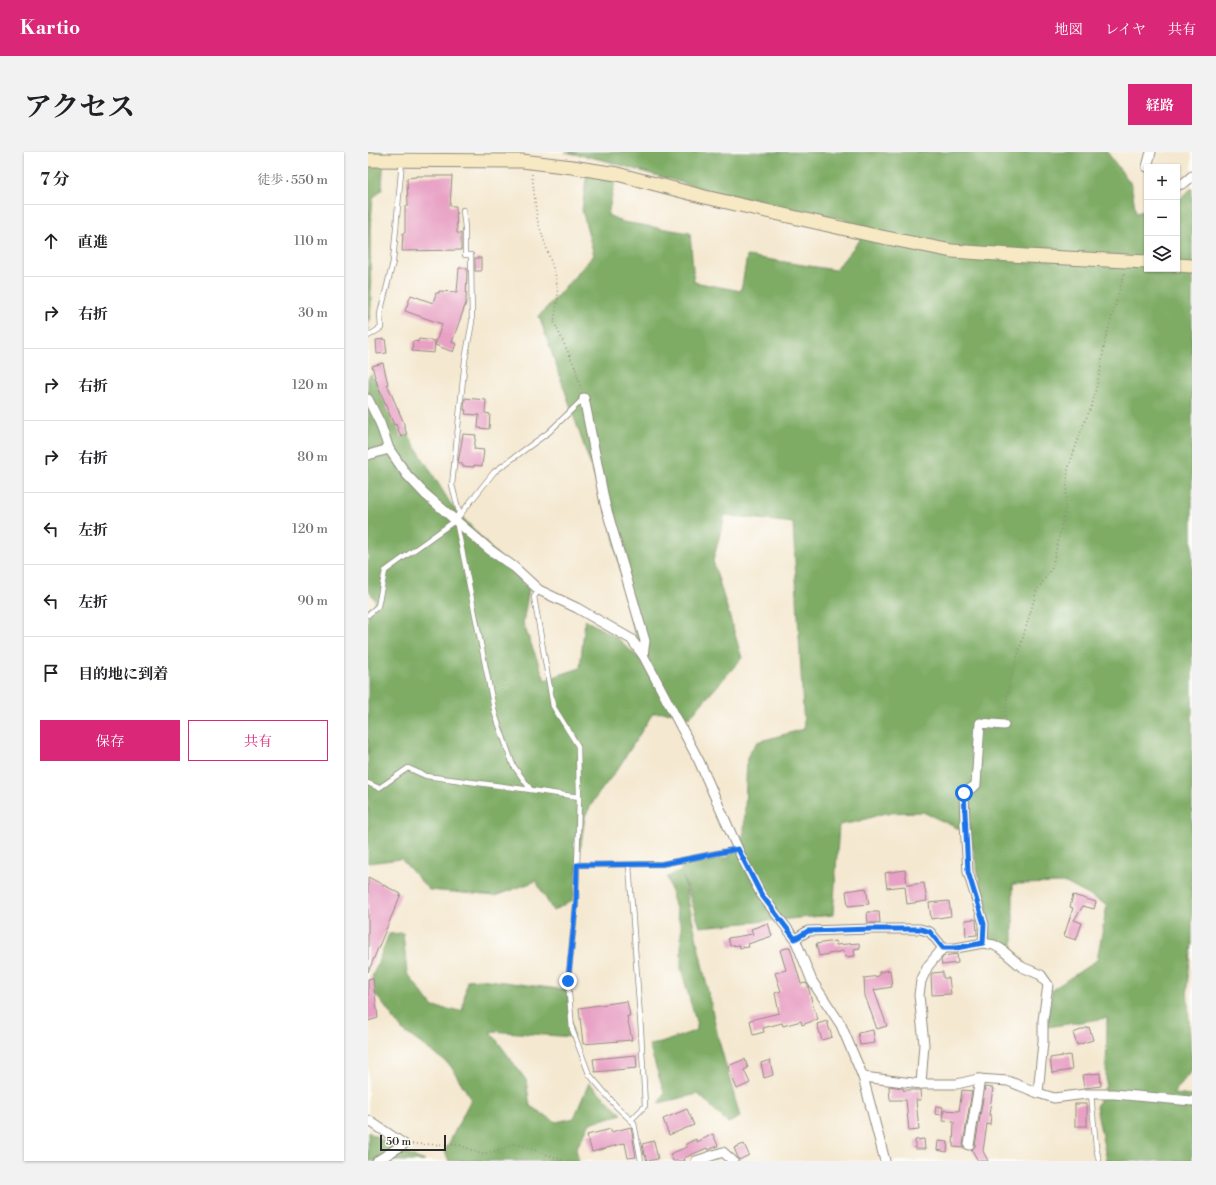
<!DOCTYPE html>
<html lang="ja">
<head>
<meta charset="utf-8">
<style>
  body { margin:0; font-family:"Libre Bodoni","Noto Serif JP",serif; background:#f2f2f2; color:#202124 }
  .controls { position:absolute; right:12px; top:12px; display:grid; overflow:hidden; border-radius:0px; box-shadow:0 1px 3px #0004 }
  .controls button { width:36px; height:36px; display:grid; place-items:center; padding:0; border:0; border-bottom:1px solid #e0e0e0; background:#fff; color:#202124; font:20px sans-serif }
  .scale { position:absolute; left:12px; bottom:10px; width:66px; box-sizing:border-box; padding-left:4px; border:2px solid #2b2b2b; border-top:0; font-size:11px; line-height:14px; white-space:nowrap; color:#2b2b2b; -webkit-text-stroke:3px #fdfcf7; paint-order:stroke }
  .stop { position:absolute; width:12px; height:12px; margin:-9px; border:3px solid #1a73e8; border-radius:50%; background:#fff }
  .stop.end { background:#1a73e8; border-color:#fff; box-shadow:0 1px 4px #0008 }
  .list { margin:0; padding:0; list-style:none }
  h2 { display:flex; justify-content:space-between; align-items:center; height:52px; margin:0; padding:0 16px; font-size:17px }
  h2 small { font-size:13px; font-weight:400; color:#757577 }
  .list li { display:grid; grid-template-columns:26px 1fr auto; gap:12px; align-items:center; box-sizing:border-box; height:72px; padding:0 16px; border-top:1px solid #e0e0e0 }
  .list b { display:block; font-size:15px; white-space:nowrap }
  .list em { font-size:13px; font-style:normal; color:#757577 }
  .actions { display:flex; gap:8px; padding:12px 16px }
  .actions a { flex:1; padding:9px 0; border:1px solid #db2777; border-radius:0px; text-align:center; font-size:14px; color:#db2777 }
  .actions .main { background:#db2777; color:#fff }
  .icon { flex:none; width:22px; height:22px; fill:none; stroke:currentColor; stroke-width:2; stroke-linecap:round; stroke-linejoin:round }
  .map { position:relative; flex:none; width:824px; height:1009px; overflow:hidden; border-radius:0px }
  header { display:flex; align-items:center; gap:24px; box-sizing:border-box; height:56px; padding:0 20px; background:#db2777; color:#fff }
  header strong { font-size:19px }
  nav { display:flex; gap:22px; margin-inline-start:auto; font-size:14px }
  .intro { display:flex; align-items:center; justify-content:space-between; box-sizing:border-box; height:96px; padding:0 24px }
  h1 { margin:0; font-size:28px }
  .button { padding:10px 18px; border-radius:0px; background:#db2777; color:#fff; font-size:14px; font-weight:700 }
  main { display:flex; gap:24px; padding:0 24px }
  aside { flex:1; background:#fff; border-radius:0px; box-shadow:0 1px 3px #0004 }
  .map>svg:first-child { display:block }
</style>
</head>
<body>
<header>
<strong>Kartio</strong>
<nav><a>地図</a><a>レイヤ</a><a>共有</a></nav>
</header>
<div class="intro"><h1>アクセス</h1><a class="button">経路</a></div>
<main>
<aside>
<h2>7 分<small>徒歩 · 550 m</small></h2>
<ul class="list">
<li><svg class="icon" aria-label="ahead" viewBox="0 0 24 24"><path d="M12 20V5M6 11l6-6 6 6"/></svg><div><b>直進</b></div><em>110 m</em></li>
<li><svg class="icon" aria-label="right" viewBox="0 0 24 24"><path d="M7 20v-9h11M14 6l5 5-5 5"/></svg><div><b>右折</b></div><em>30 m</em></li>
<li><svg class="icon" aria-label="right" viewBox="0 0 24 24"><path d="M7 20v-9h11M14 6l5 5-5 5"/></svg><div><b>右折</b></div><em>120 m</em></li>
<li><svg class="icon" aria-label="right" viewBox="0 0 24 24"><path d="M7 20v-9h11M14 6l5 5-5 5"/></svg><div><b>右折</b></div><em>80 m</em></li>
<li><svg class="icon" aria-label="left" viewBox="0 0 24 24"><path d="M17 20v-9H6M10 6l-5 5 5 5"/></svg><div><b>左折</b></div><em>120 m</em></li>
<li><svg class="icon" aria-label="left" viewBox="0 0 24 24"><path d="M17 20v-9H6M10 6l-5 5 5 5"/></svg><div><b>左折</b></div><em>90 m</em></li>
<li><svg class="icon" aria-label="arrive" viewBox="0 0 24 24"><path d="M6 21V4h12l-3 4 3 4H6"/></svg><div><b>目的地に到着</b></div></li>
</ul>
<div class="actions"><a class="main">保存</a><a>共有</a></div>
</aside>
<div class="map">
<svg width="824" height="1009" viewBox="0 0 824 1009">
  <rect width="100%" height="100%" fill="#fdfcf7"/>
  <filter id="ink" filterUnits="userSpaceOnUse"><feTurbulence type="fractalNoise" baseFrequency=".025" numOctaves="2"/><feDisplacementMap in="SourceGraphic" scale="8" xChannelSelector="R" yChannelSelector="G"/><feConvolveMatrix kernelMatrix="1 2 1 2 8 2 1 2 1" color-interpolation-filters="sRGB"/></filter>
  <filter id="wash" filterUnits="userSpaceOnUse"><feTurbulence type="fractalNoise" baseFrequency=".012" numOctaves="4" result="noise"/><feDisplacementMap in="SourceGraphic" scale="16" xChannelSelector="R" yChannelSelector="G"/><feGaussianBlur stdDeviation="0.9" result="paint"/><feColorMatrix in="noise" values="0 0 0 0 0 0 0 0 0 0 0 0 0 0 0 0 0 1.4 0 .05"/><feComposite in="paint" operator="in"/></filter>
  <g filter="url(#wash)">
    <rect width="100%" height="100%" fill="#f4e8d0"/>
    <g fill="#7eac65" stroke="#546c48">
      <polygon points="0,0 16,0 14,37 5,47 2,77 3,154 0,178"/>
      <polygon points="197,0 739,0 763,32 768,61 779,58 779,117 809,117 809,50 824,36 824,792 819,835 824,918 805,942 824,944 824,1009 739,1009 728,955 738,933 739,866 679,875 684,838 729,808 739,753 698,731 645,732 645,800 619,786 615,745 602,682 555,660 517,661 488,670 471,673 465,763 332,775 315,725 350,885 372,965 360,971 330,942 291,951 296,941 281,893 293,891 329,878 329,873 313,817 313,775 299,725 314,719 312,714 361,705 376,681 379,605 389,590 436,577 425,371 357,363 345,409 374,506 321,566 308,560 285,561 251,615 228,645 217,664 205,748 185,759 168,729 127,744 61,738 33,707 0,711 0,462 8,449 0,437 0,226 3,222 84,354 161,437 155,471 177,528 212,516 217,468 249,486 272,507 242,369 171,164 226,103 214,58 219,21 247,29 240,63 255,70 322,81 326,130 373,139 379,104 467,118 492,88 476,67 373,48 235,8"/>
      <polygon points="35,781 39,821 65,855 94,859 99,828 112,827 199,838 205,885 122,879 158,928 162,954 188,970 206,966 221,931 254,962 222,971 208,997 211,1009 81,1009 77,999 103,947 82,913 34,878 1,833 21,782"/>
      <polygon points="0,980 41,1003 57,1009 0,1009"/>
    </g>
    <g id="blocks">
      <g fill="#e8a1c5">
        <polygon points="48,24 84,24 82,54 88,54 89,81 93,81 93,98 34,99 35,81 37,81 37,54 40,54 39,26 48,25"/>
        <rect x="107" y="106" width="6" height="13"/>
        <polygon points="91,116 99,116 98,151 84,190 88,192 85,200 67,193 74,172 37,159 43,143 65,151 68,141 71,141 71,139 89,140"/>
        <polygon points="17,187 19,201 9,202 8,188"/>
        <polygon points="51,187 67,189 66,201 44,199 45,189 50,190"/>
        <polygon points="15,211 20,232 19,232 35,269 39,283 33,285 28,272 26,273 10,235 4,214"/>
        <polygon points="97,246 118,248 117,261 122,262 121,277 110,276 111,263 97,262 98,258 96,258"/>
        <polygon points="95,282 108,283 106,297 116,298 114,314 106,313 106,315 94,314 94,311 90,311"/>
        <polygon points="537,718 539,733 556,731 559,749 539,752 537,734 519,736 517,721"/>
        <polygon points="0,725 33,742 0,820"/>
        <polygon points="498,736 501,752 480,754 478,739"/>
        <polygon points="705,743 728,750 726,757 715,754 706,768 714,771 708,788 696,784 705,756 702,755"/>
        <polygon points="581,749 583,764 563,767 561,751"/>
        <polygon points="499,760 511,760 512,771 500,771"/>
        <polygon points="608,767 609,783 598,784 597,768"/>
        <polygon points="400,771 404,784 380,792 381,795 372,796 371,793 362,794 360,786 385,782 383,777"/>
        <polygon points="467,789 468,793 491,791 492,796 486,797 487,804 477,805 476,799 451,804 448,792"/>
        <polygon points="422,795 433,832 438,831 440,834 445,854 450,867 434,873 433,869 415,874 414,871 395,876 396,880 385,883 382,868 411,861 407,841 413,839 407,821 418,818 412,798"/>
        <polygon points="589,802 590,811 574,813 573,808 576,804"/>
        <polygon points="522,818 524,835 506,838 519,874 509,877 497,844 496,826 511,824 511,820"/>
        <polygon points="575,820 575,826 581,826 583,842 564,843 563,823 564,821"/>
        <polygon points="5,826 10,866 0,869 0,827"/>
        <polygon points="259,849 262,864 259,864 264,888 215,892 211,856"/>
        <polygon points="459,869 464,885 454,888 449,872"/>
        <polygon points="721,875 725,888 709,893 705,881"/>
        <polygon points="505,878 507,891 492,893 490,881"/>
        <polygon points="268,903 269,916 227,920 225,907"/>
        <polygon points="702,903 704,918 684,921 682,906"/>
        <polygon points="377,907 380,916 376,918 382,931 369,937 360,914"/>
        <polygon points="402,908 405,923 396,926 393,911"/>
        <polygon points="732,921 733,934 716,936 714,923"/>
        <polygon points="521,934 535,936 535,938 552,938 553,948 548,948 551,978 541,979 538,948 522,948"/>
        <polygon points="617,935 625,936 621,963 623,963 622,973 619,972 615,999 620,1009 610,1009 604,998 607,994"/>
        <polygon points="594,938 604,939 595,992 596,996 585,995 586,970 575,969 576,958 591,959"/>
        <rect x="707" y="952" width="12" height="22"/>
        <polygon points="568,954 575,955 574,963 567,962"/>
        <polygon points="319,957 326,973 301,983 295,967"/>
        <polygon points="263,975 268,1005 260,1006 257,991 224,1000 219,983 243,977 243,980"/>
        <polygon points="345,982 350,994 340,998 339,996 316,1006 317,1009 305,1009 302,1002 319,995 318,992 328,987 329,990"/>
        <polygon points="556,987 557,997 547,997 547,988"/>
        <polygon points="286,989 290,1007 279,1009 277,1003 276,1003 274,992"/>
        <polygon points="570,989 580,990 579,1000 569,998"/>
        <polygon points="376,992 381,1003 371,1008 366,996"/>
      </g>
    </g>
  </g>
  <g filter="url(#ink)">
    <use href="#blocks" fill-opacity="0" stroke="#908a7e" stroke-width="1"/>
    <g fill="none" stroke-linecap="round" stroke-linejoin="round">
      <defs>
        <g id="lane">
          <polyline points="95,58 97,76 97,103 103,103 104,170 97,208 84,333 91,360 88,368 127,562 145,613 163,638 211,645 210,594 185,554 166,445 171,438"/>
          <polyline points="0,184 13,176 12,162 25,110 34,9"/>
          <polyline points="0,463 10,454 17,419 88,368 126,320 181,280 216,246"/>
          <polyline points="0,631 11,636 40,616 58,624 163,638"/>
          <polyline points="211,645 208,752 200,829 204,877 221,922 248,954 266,971 273,1009"/>
          <polyline points="209,713 294,712 370,697"/>
          <polyline points="261,713 273,879 277,954 263,968"/>
          <polyline points="723,942 728,995 731,1009"/>
        </g>
        <g id="street">
          <polyline points="779,15 783,0"/>
          <path d="M809,33C815,33 820,28 824,24"/>
          <polyline points="216,246 237,352 277,489 275,503"/>
          <polyline points="0,247 12,271 21,297 39,323 57,342 122,398 146,415 171,438 209,456 263,487 275,503 331,609 373,704 393,742 427,787 444,829 473,873 495,925 517,1009"/>
          <polyline points="0,303 21,297"/>
          <polyline points="427,787 440,779 503,777 552,777 562,780 575,796 588,796 615,791 626,793 633,797 654,815 673,823 680,833 675,868 675,890 670,941"/>
          <polyline points="615,791 616,772 600,720 597,672 596,641 608,633 612,571 636,573"/>
          <polyline points="495,925 553,932 589,932 610,927 640,929 670,941 686,946 718,942 746,942 824,949"/>
          <polyline points="553,932 556,892 551,843 553,829 560,814 575,796"/>
          <polyline points="0,968 36,992 9,1009"/>
          <polyline points="601,993 612,927"/>
          <polyline points="328,1009 355,1000 365,1009"/>
        </g>
        <g id="secondary">
          <polyline points="0,8 154,9 204,15 249,22 337,45 504,83 584,99 658,104 779,110"/>
          <polyline points="809,113 824,114"/>
        </g>
      </defs>
      <use href="#lane" stroke="#908a7e" stroke-width="6"/>
      <use href="#street" stroke="#908a7e" stroke-width="11"/>
      <use href="#secondary" stroke="#908a7e" stroke-width="15"/>
      <g stroke="#908a7e" stroke-width="1.5" stroke-dasharray="1 3" stroke-linecap="butt">
        <polyline points="164,22 169,67 188,125 190,145 186,170 207,215 213,237"/>
        <polyline points="637,564 640,536 669,438 684,416 697,357 700,317 714,276 724,253 732,220 737,189 757,119"/>
        <polyline points="44,992 92,993 113,1002 131,998 147,991 197,1009"/>
      </g>
      <use href="#lane" stroke="#fff" stroke-width="4.5"/>
      <use href="#street" stroke="#fff" stroke-width="9"/>
      <use href="#secondary" stroke="#f6e9c3" stroke-width="13"/>
    </g>
  </g>
  <g fill="none" stroke-linecap="round" stroke-linejoin="round" filter="url(#ink)">
    <polyline stroke="#1a73e8" stroke-width="5" points="200,829 208,752 209,713 294,712 370,697 393,742 427,787 440,779 504,777 552,777 562,780 575,796 588,796 615,791 616,772 600,720 596,641"/>
  </g>
</svg>
<div class="controls">
<button>+</button>
<button>−</button>
<button><svg class="icon" aria-label="layers" viewBox="0 0 24 24"><path d="M12 4l9 5-9 5-9-5zM3 14l9 5 9-5"/></svg></button>
</div>
<div class="scale">50 m</div>
<div class="stop" style="left:596px;top:641px"></div>
<div class="stop end" style="left:200px;top:829px"></div>
</div>
</main>
</body>
</html>
